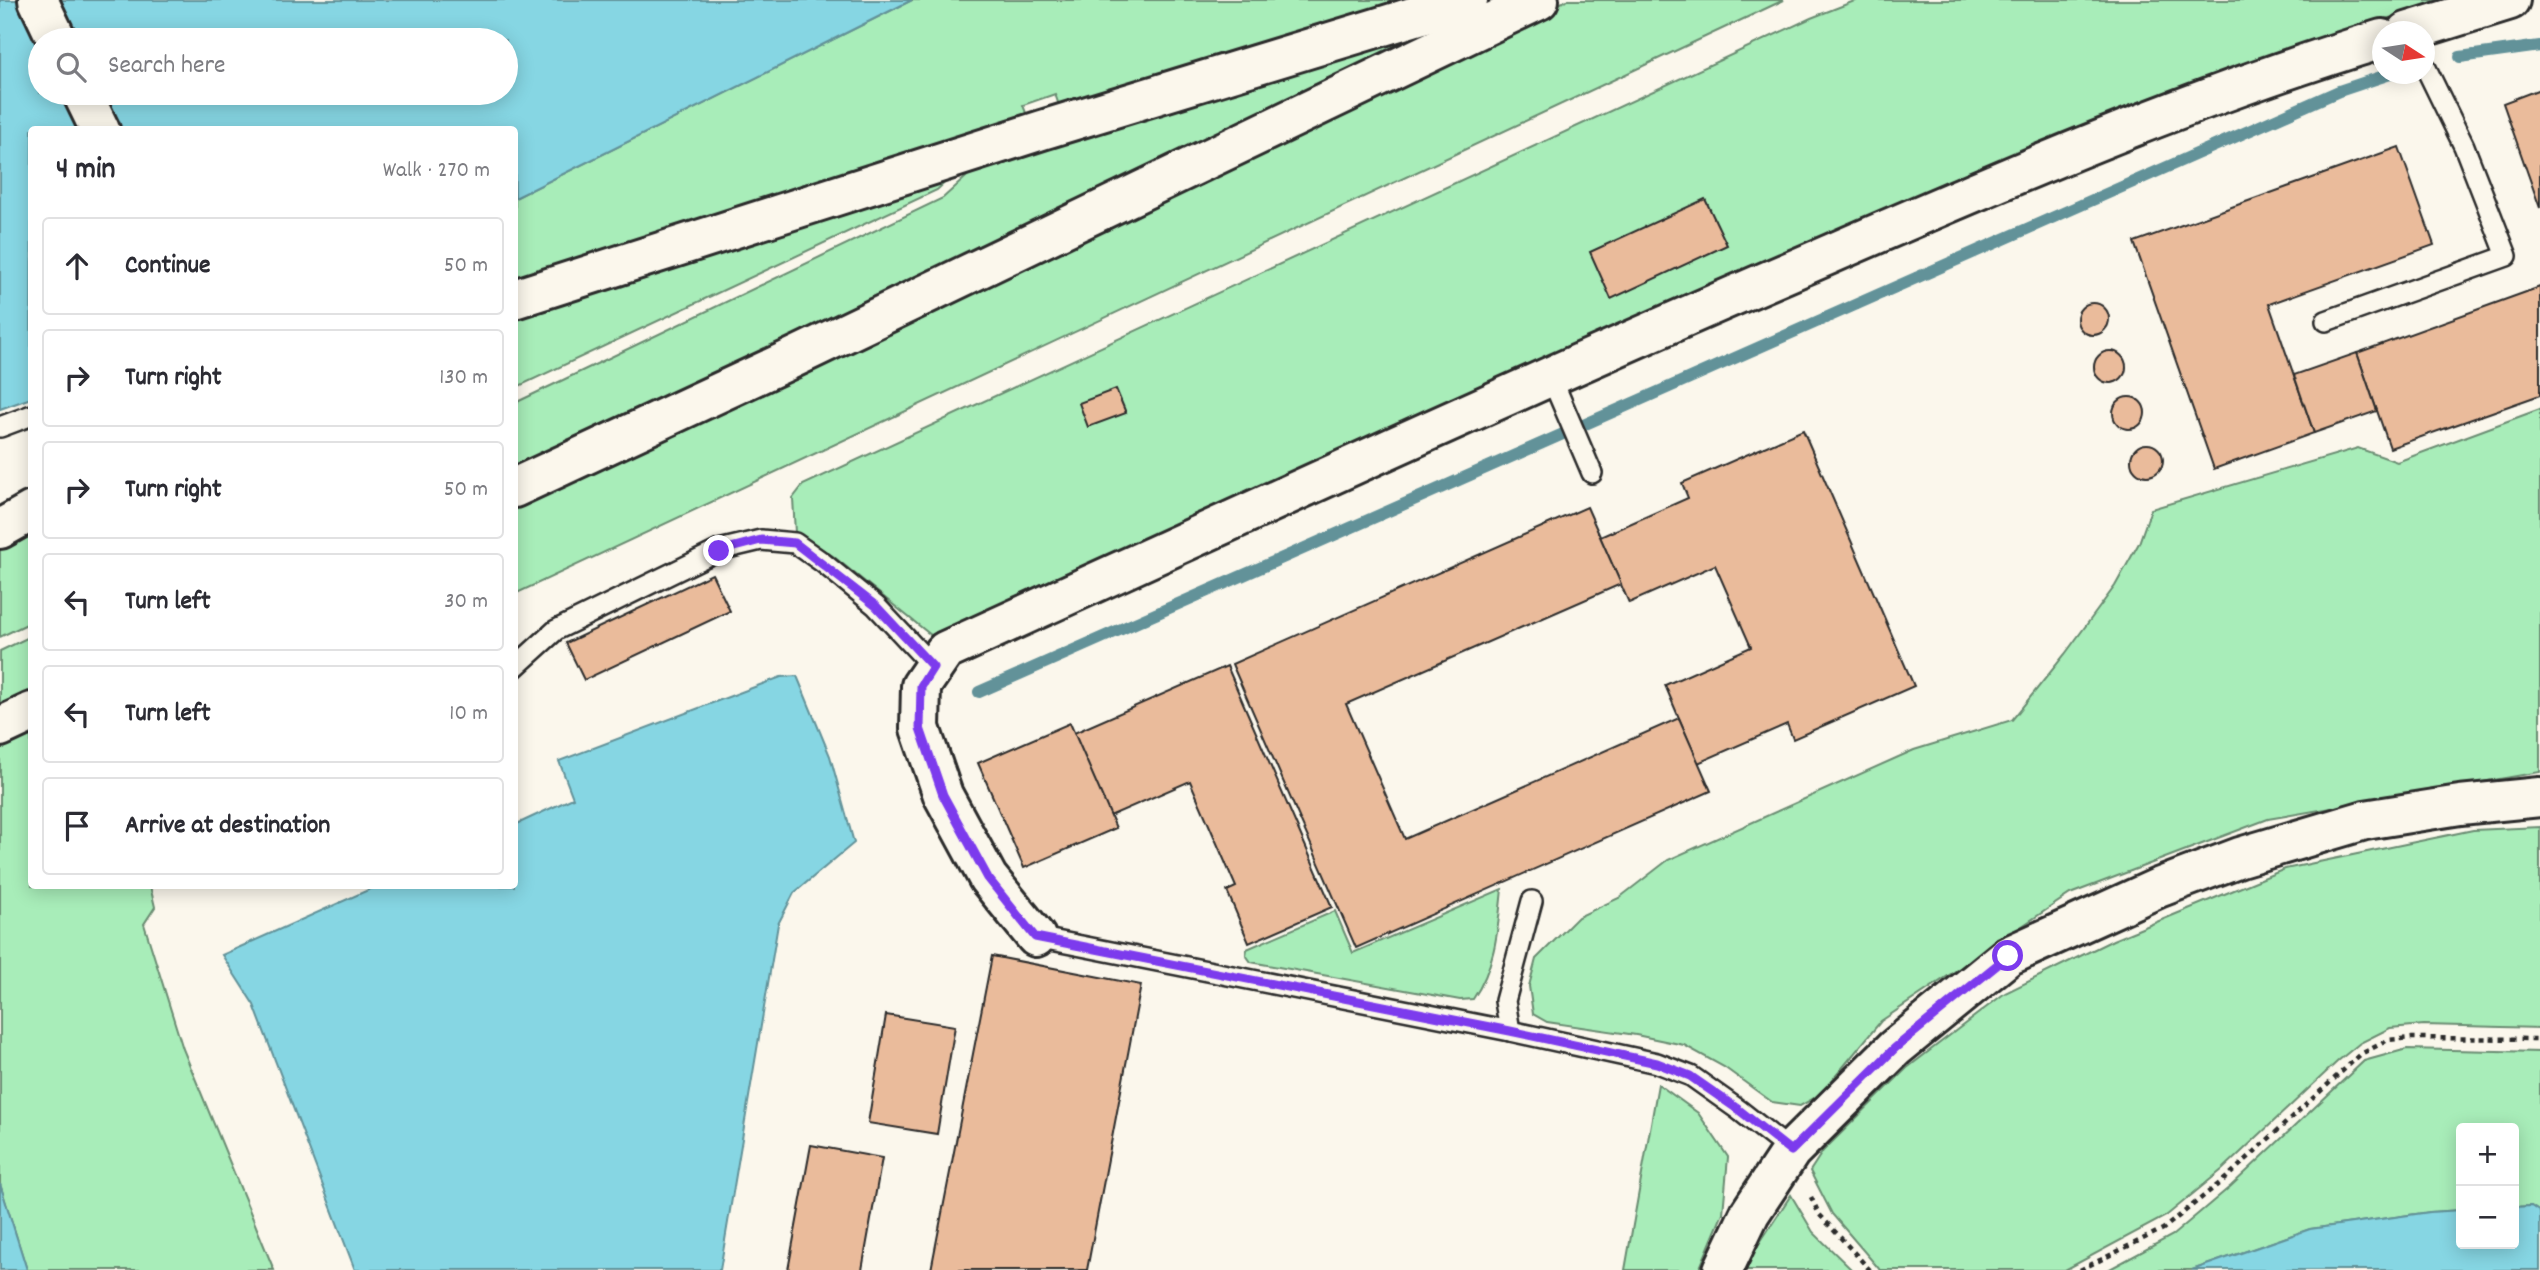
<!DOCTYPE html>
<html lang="en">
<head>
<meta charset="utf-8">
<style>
  body { margin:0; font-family:Dekko,sans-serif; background:#f2f2f3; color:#2b2b33 }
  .controls { position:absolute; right:21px; bottom:21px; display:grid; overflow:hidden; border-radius:7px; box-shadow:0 4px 18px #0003 }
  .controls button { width:63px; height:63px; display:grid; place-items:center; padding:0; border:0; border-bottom:2px solid #e1e1e2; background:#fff; color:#2b2b33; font:35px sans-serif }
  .compass { position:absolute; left:2372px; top:21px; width:63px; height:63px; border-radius:50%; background:#fff; box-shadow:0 4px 18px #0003; rotate:102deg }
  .stop { position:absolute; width:21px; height:21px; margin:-16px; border:5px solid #7c3aed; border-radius:50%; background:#fff }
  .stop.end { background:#7c3aed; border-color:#fff; box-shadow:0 2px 7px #0008 }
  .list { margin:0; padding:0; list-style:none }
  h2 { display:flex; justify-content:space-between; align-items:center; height:91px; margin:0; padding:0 28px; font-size:30px }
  h2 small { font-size:23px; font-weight:400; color:#7c7c81 }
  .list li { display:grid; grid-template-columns:46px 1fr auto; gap:21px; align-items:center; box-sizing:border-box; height:98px; margin:0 14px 14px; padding:0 14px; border:2px solid #e1e1e2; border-radius:7px }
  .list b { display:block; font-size:26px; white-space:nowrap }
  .list em { font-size:23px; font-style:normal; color:#7c7c81 }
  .icon { flex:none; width:38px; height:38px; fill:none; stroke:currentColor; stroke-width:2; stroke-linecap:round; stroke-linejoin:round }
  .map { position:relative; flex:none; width:2540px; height:1270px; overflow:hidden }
  .search { position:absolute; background:#fff; box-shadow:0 4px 18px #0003; left:28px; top:28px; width:490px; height:77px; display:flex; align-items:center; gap:18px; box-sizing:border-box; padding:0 24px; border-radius:38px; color:#7c7c81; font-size:26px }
  .panel { position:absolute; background:#fff; box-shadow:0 4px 18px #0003; left:28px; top:126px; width:490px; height:763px; border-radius:7px }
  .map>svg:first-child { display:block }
</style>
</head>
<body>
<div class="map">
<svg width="2540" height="1270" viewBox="0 0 2540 1270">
  <rect width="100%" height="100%" fill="#fbf7ec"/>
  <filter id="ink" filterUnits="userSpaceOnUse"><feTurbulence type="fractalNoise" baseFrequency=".0143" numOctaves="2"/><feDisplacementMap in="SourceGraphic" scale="14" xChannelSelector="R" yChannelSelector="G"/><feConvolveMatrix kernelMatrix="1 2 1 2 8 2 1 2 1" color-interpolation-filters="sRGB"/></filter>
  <g filter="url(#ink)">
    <g fill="#a8edb9" stroke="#6a8c72" stroke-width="2">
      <polygon points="912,0 1410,0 1061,111 1055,94 1023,105 1029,121 515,291 515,198"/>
      <polygon points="1567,0 1784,0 515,594 514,501 1144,207"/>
      <polygon points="1857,0 2439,0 2133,111 937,640 833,556 795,533 793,498 803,485 1811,18"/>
      <polygon points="1471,10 1475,23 515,470 515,403 943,198 986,159"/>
      <polygon points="953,175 937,190 515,388 514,310"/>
      <polygon points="2540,409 2540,772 2268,819 2070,894 1881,1021 1820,1095 1800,1106 1772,1102 1724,1067 1684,1045 1636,1035 1547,1022 1533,1014 1529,986 1536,959 1578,917 1619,898 1668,860 1914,750 2012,720 2065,654 2115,586 2139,543 2151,509 2358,448 2397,462"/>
      <polygon points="31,524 31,622 0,637 0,543"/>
      <polygon points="31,636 31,696 0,711 0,651"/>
      <polygon points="31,727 32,886 150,886 155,907 144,924 183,1049 274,1270 27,1270 0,1184 0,742"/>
      <polygon points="2540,827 2540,1028 2424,1025 2390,1028 2360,1043 2338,1061 2223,1169 2166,1216 2065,1270 1880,1270 1832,1214 1810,1171 1823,1151 1907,1068 2005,993 2113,940 2285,869 2473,830"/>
      <path d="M1502,889C1498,927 1496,966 1473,999L1460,1000L1251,962L1246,955L1247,949L1335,911L1353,953Z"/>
      <polygon points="2407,1049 2540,1052 2540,1212 2531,1206 2514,1207 2514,1128 2461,1128 2461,1210 2430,1212 2310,1229 2192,1270 2108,1270 2173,1235 2231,1186 2364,1061"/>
      <polygon points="1658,1084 1698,1113 1728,1157 1723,1213 1699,1270 1625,1270"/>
      <polygon points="1791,1195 1813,1232 1852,1270 1745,1270 1751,1256"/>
    </g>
    <g fill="#86d6e3" stroke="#629299" stroke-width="2" fill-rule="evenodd">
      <path d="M0,0H912L515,198L514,130H32L31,398L0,409ZM40,40H506V93H40Z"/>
      <polygon points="797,676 830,756 854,843 794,893 778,924 720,1270 355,1270 254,1005 222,955 377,886 514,886 515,825 573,798 559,761 781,677"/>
      <polygon points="0,1184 27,1270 0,1270"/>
      <polygon points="2531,1206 2540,1212 2540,1270 2192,1270 2310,1229 2430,1212 2461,1210 2461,1244 2514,1244 2514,1207"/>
    </g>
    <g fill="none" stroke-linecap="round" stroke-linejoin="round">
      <g stroke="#629299" stroke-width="12">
        <polyline points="2460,57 2540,46"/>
        <polyline points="979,692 2339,91 2390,74"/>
      </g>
    </g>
    <g fill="#eabb9b" stroke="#2b2b2b" stroke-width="2">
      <polygon points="2540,89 2540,208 2503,103"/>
      <polygon points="2399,147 2434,245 2269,304 2314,433 2214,469 2134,242"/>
      <polygon points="1705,199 1727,245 1611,299 1590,252"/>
      <polygon points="2540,287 2540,395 2390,448 2357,353"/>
      <circle cx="2093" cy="319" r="16"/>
      <circle cx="2110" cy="367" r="16"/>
      <polygon points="2357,353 2377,411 2314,433 2294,375"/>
      <polygon points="1116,389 1126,413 1088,427 1079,403"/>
      <circle cx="2129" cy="413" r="16"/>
      <polygon points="1803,430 1914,686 1793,739 1787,724 1698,763 1665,685 1751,647 1715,565 1629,603 1600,537 1688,498 1682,483"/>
      <circle cx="2147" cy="460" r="16"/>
      <polygon points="1587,507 1621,584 1346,704 1405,839 1679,718 1711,791 1356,948 1232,664"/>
      <polygon points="712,574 730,611 584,680 566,643"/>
      <polygon points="1227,666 1332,907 1249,943 1227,891 1236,887 1190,781 1110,816 1074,733"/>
      <polygon points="1070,723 1116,828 1024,868 978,763"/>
      <polygon points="992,956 1141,985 1087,1270 931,1270"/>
      <polygon points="886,1015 955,1026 937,1134 868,1123"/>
      <polygon points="811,1145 882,1158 862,1270 788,1270"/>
    </g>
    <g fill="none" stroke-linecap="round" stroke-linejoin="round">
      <defs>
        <g id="service">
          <polyline points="2326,321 2507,256 2464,146 2424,64"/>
          <polyline points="1551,377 1592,473"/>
          <polyline points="0,427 32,415"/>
          <polyline points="514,668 556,630 719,550 761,540 795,543 822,562 876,606 933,667"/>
          <polyline points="1036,937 1510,1031 1657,1063 1691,1076 1739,1110 1791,1151"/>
          <polyline points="1510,1031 1505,1001 1532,901"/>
        </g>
        <g id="minor">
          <polyline points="38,0 57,40"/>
          <polyline points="2407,32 2510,0"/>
          <polyline points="82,93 100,130"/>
          <polyline points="514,299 1042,130 1468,0"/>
          <polyline points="514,488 791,359 1539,0"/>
          <polyline points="0,529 32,511"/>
          <polyline points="0,727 32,712"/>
          <path d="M1036,937L988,878L943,795L920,728L921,686L945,651C1231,521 1516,389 1805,265C1994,183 2185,99 2382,39"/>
          <polyline points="1723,1270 1750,1213 1791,1151 1895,1048 2008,956 2158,888 2240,857 2365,820 2460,805 2540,797"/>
        </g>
      </defs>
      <use href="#service" stroke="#2b2b2b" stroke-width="24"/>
      <use href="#minor" stroke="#2b2b2b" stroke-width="44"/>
      <g stroke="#2b2b2b" stroke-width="4.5" stroke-dasharray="5 5" stroke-linecap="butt">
        <polyline points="1811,1197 1819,1214 1870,1270"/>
        <polyline points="2080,1270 2163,1229 2226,1178 2361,1054 2388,1040 2412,1038 2540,1039"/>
      </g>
      <use href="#service" stroke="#fbf7ec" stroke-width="19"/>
      <use href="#minor" stroke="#fbf7ec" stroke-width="38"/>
    </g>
  </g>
  <g fill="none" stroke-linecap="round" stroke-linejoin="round" filter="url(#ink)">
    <polyline stroke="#7c3aed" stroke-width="9" points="719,551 761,540 795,543 876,606 933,667 921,686 920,728 943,795 988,878 1035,937 1510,1031 1657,1063 1690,1076 1739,1110 1791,1151 1895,1048 2008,956"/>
  </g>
</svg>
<div class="controls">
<button>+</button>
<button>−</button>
</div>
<svg class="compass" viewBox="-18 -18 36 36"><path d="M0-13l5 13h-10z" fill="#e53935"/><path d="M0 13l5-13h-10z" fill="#7c7c81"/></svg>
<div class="stop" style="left:2008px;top:956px"></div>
<div class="stop end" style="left:719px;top:551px"></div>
<div class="search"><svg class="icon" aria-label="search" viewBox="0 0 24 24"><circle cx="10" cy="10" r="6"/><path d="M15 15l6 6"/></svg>Search here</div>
<section class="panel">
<h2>4 min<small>Walk · 270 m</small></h2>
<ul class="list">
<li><svg class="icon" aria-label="ahead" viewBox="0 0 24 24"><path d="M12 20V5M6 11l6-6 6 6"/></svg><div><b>Continue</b></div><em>50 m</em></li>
<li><svg class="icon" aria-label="right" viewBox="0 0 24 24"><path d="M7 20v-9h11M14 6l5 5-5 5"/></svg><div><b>Turn right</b></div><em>130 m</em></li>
<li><svg class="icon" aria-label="right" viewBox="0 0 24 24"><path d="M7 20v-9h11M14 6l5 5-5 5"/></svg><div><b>Turn right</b></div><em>50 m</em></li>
<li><svg class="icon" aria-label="left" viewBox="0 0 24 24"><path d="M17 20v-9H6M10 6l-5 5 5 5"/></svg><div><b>Turn left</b></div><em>30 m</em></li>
<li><svg class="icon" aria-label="left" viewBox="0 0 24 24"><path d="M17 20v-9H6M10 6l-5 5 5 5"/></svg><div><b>Turn left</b></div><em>10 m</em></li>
<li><svg class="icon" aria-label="arrive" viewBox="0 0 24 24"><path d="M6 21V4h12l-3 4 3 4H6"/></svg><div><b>Arrive at destination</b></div></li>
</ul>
</section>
</div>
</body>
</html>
